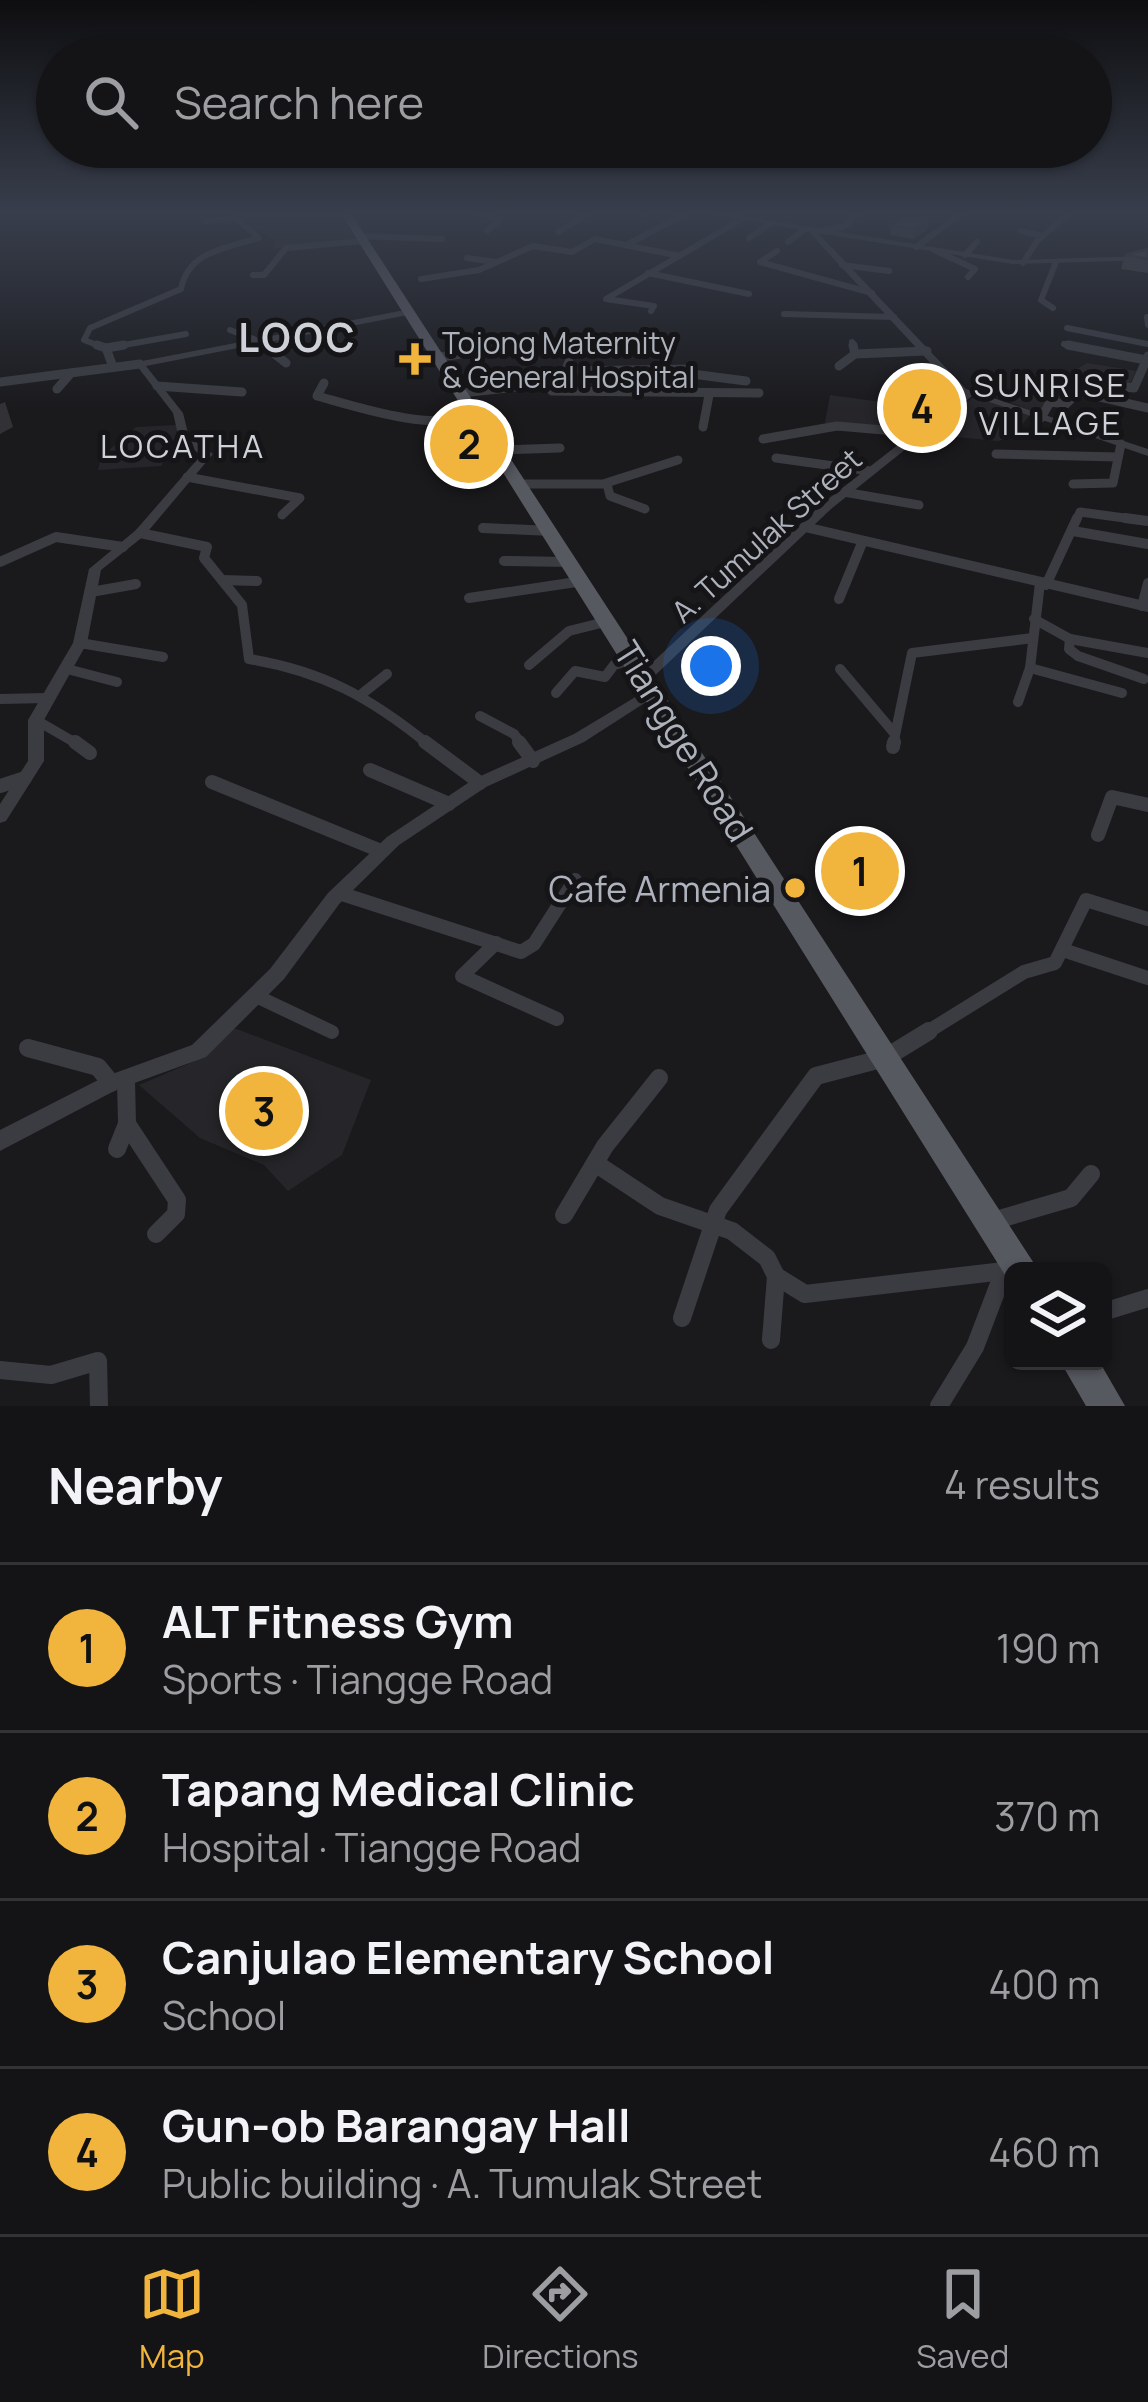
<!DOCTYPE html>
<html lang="en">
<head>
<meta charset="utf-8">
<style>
  body { margin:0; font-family:Manrope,sans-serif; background:#1d1d1f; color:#f1f3f6 }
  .controls { position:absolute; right:36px; bottom:36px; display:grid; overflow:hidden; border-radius:18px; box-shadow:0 3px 9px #0004 }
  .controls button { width:108px; height:108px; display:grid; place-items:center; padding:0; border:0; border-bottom:3px solid #333335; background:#141416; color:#f1f3f6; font:60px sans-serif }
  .you { position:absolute; left:711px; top:666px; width:42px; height:42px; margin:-30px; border:9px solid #fff; border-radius:50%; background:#1a73e8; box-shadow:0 0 0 18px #1a73e833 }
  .badge { display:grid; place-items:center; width:78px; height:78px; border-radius:50%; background:#f1b53e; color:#111; font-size:39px; font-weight:700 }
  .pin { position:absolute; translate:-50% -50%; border:6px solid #fff; box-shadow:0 3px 12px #0006 }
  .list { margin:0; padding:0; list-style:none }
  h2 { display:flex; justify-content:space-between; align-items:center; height:156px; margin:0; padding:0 48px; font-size:51px }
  h2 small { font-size:39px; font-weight:400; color:#9d9ea1 }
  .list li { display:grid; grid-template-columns:78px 1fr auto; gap:36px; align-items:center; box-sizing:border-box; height:168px; padding:0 48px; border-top:3px solid #333335 }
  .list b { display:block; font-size:45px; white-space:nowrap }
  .list p { margin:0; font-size:39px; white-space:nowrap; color:#9d9ea1 }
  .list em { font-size:39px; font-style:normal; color:#9d9ea1 }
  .icon { flex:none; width:66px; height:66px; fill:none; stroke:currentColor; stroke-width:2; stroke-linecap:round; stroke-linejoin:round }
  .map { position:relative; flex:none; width:1148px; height:1406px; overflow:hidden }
  .search { position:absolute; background:#141416; box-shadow:0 3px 9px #0004; left:36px; right:36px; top:36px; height:132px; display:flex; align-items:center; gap:30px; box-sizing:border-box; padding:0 42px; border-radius:66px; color:#9d9ea1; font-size:45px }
  .sheet { height:828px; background:#141416 }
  nav { display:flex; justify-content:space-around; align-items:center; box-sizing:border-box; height:168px; border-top:3px solid #333335; background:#141416; font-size:33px; color:#9d9ea1 }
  nav a { display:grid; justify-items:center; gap:6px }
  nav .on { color:#f1b53e }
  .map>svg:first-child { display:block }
</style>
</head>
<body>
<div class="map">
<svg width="1148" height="1406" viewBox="0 0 1148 1406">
  <rect width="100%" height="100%" fill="#1a1a1d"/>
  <g fill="#26262a">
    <polygon points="255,212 338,212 357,241 273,249 275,240 239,219"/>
    <polygon points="1087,363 1136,371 1129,387 1099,381 1062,403 1047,400 1038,413 980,391 1038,389 1035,375 1063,377"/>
    <polygon points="830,395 896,404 896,410 933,416 911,432 825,423"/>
    <polygon points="975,396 1030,415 1012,437 998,441 924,434"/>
    <polygon points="176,425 183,442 171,449 161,466 98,470 101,457 136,427"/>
    <polygon points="234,1028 371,1080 342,1155 288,1191 264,1165 200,1138 139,1085 195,1061"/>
  </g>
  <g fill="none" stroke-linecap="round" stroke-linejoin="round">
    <g stroke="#3b3c42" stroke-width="6">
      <polyline points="477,212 499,220 487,231"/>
      <polyline points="642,215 648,212"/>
      <polyline points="206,221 237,219"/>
      <polyline points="819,231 843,227 860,212"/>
      <polyline points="1021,231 1043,236"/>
      <polyline points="558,232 590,212"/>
      <polyline points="361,236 442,239"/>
      <polyline points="749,238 771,223"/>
      <polyline points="788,242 805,229"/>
      <polyline points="626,245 689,212"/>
      <polyline points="916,247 963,212"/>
      <polyline points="934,250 975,269 968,277"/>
      <polyline points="777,251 760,262 872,293"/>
      <polyline points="965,255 977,242"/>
      <polyline points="467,258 496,262"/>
      <polyline points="1023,263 1037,241 1071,212"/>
      <polyline points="842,265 889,271"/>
      <polyline points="648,273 749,294"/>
      <polyline points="253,275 264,275 286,248 364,241"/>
      <polyline points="421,279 479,270 533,246 572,252 595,239 680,256"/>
      <polyline points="1053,308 1041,300 1056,262"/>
      <polyline points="651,311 654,306 606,299 742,219"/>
      <polyline points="784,314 894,317"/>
      <polyline points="1147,317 1148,325"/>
      <polyline points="1067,328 1148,344"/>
      <polyline points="230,330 261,342"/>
      <polyline points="495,339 496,348"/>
      <polyline points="852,342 853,348"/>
      <polyline points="1064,344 1083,348"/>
      <path d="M105,348L84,340L90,328L181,289C188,251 227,248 259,238L237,219L252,212"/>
      <polyline points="107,348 186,334"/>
      <polyline points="279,348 283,337"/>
    </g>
    <g stroke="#3b3c42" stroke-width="9">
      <polyline points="97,345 106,348 113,367"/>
      <polyline points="280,345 276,355 286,363"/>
      <polyline points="1068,345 1146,360"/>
      <polyline points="106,348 124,345"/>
      <polyline points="855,354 927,351"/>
      <polyline points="440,357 496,349 496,345"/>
      <polyline points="839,366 855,354 853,345"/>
      <polyline points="567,371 693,369"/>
      <polyline points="692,374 746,381"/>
      <polyline points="0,382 140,364"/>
      <path d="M324,383L317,396C371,411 421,428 478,418"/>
      <polyline points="157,386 242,392"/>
      <polyline points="57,389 71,373"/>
      <polyline points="552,391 759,393"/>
      <polyline points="462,393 561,382 569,362"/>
      <polyline points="1087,394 1148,408"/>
      <polyline points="1041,418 1050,402 1066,404 1077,393 1087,394 1095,383 1134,388 1148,356"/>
      <polyline points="703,427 709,395"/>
      <polyline points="763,439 837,426 918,433"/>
      <polyline points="499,450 560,448"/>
      <polyline points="996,454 1117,457"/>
      <polyline points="776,458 870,471"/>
      <polyline points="187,477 300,498 282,515"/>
      <polyline points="522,484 603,484 678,460"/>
      <polyline points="607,484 610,496 645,509"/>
      <polyline points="1073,484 1113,483 1121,444"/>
      <polyline points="844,492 919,505"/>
      <polyline points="1076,521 1080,512 1147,521"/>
    </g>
    <g stroke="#3b3c42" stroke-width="10">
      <polyline points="1125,518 1148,521"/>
      <polyline points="805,527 1148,607"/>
      <polyline points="483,528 551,531"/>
      <polyline points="1073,531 1148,544"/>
      <path d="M140,533L207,547L204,558L242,605L249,659C323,671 371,698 429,745"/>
      <polyline points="504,561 571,562"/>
      <polyline points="0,562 56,537 123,547"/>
      <polyline points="222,580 257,581"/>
      <polyline points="1046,585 1077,518"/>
      <polyline points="91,592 136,584"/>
      <polyline points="469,598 583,581"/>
      <polyline points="839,599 862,543"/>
      <polyline points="1142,606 1148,583"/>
      <polyline points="1034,619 1070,639 1148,653"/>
      <polyline points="1070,639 1069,649 1078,656 1144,679"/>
      <polyline points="80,643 163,657"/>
      <polyline points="529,665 569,631 609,621"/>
      <polyline points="1030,668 1122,693"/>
      <polyline points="67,669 117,682"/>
      <polyline points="840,669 895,734"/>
      <polyline points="363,693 387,674"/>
      <polyline points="556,693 575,671 605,677 614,665 633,659"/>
      <polyline points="0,699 47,698"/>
      <polyline points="1018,702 1030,668 1040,583"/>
      <polyline points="480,716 514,734 522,745"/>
      <polyline points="36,720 79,745"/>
      <polyline points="893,745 912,653 1033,638"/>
    </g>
    <g stroke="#3b3c42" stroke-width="14">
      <polyline points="75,742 90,753"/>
      <polyline points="425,742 480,783"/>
      <polyline points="519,742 533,761"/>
      <polyline points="893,747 894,742"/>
      <polyline points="370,770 449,804"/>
      <polyline points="212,782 381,851"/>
      <polyline points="0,786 25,778"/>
      <polyline points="1098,835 1112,797 1148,805"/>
      <polyline points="339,893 521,952 534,944 575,880"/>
      <polyline points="496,943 462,976 557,1019"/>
      <polyline points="1063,950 1148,978"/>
      <polyline points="256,996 332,1032"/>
      <polyline points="924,1034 1024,972 1055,963 1086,900 1148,919"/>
    </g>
    <g stroke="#3b3c42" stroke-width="18">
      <polyline points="28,1048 98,1067 111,1083"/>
      <polyline points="127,1124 177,1200 176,1214 156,1234"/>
      <polyline points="117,1149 127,1124 126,1080"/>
      <polyline points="595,1163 660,1206 732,1231 767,1258 776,1276 771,1340"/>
      <polyline points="564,1215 605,1146 659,1078"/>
      <polyline points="993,1221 1071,1198 1091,1174"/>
      <polyline points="776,1276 805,1294 1004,1271 1016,1264"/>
      <polyline points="1103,1312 1148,1298"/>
      <polyline points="682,1318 718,1210 816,1076 885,1058 929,1031"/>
      <polyline points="0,1370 51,1375 98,1361 99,1406"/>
      <polyline points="939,1406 975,1347 1004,1271"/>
    </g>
    <g fill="#3b3c42" fill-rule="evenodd">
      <polygon points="699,212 717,212 1013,260 1148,256 1148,260 1013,264 818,233 966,389 1148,449 1148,456 972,396 831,509 649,681 639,681 637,678 639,675 823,503 961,396 808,231"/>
      <polygon points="410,309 413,310 413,314 146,366 183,413 189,437 213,454 144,536 101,570 87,643 44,720 44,761 6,821 0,823 0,804 28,761 28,720 73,643 89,569 136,530 201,455 179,439 173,413 137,366 137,362"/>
      <polygon points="652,687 659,692 657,695 584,742 486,787 399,845 340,903 284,979 206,1057 118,1089 0,1151 0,1130 104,1077 192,1045 270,969 328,893 387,837 474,779 574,734"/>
    </g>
    <g fill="#575961" fill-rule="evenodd">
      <polygon points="340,212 350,212 1039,1271 1013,1271 1013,1284 1010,1283"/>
      <polygon points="1060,1361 1099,1361 1125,1406 1086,1406"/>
    </g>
  </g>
  <g fill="#3d3e42">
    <polygon points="928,220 927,230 914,239 890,235 891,226"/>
    <polygon points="1148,249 1148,273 1121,269 1125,255"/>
  </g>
  <g fill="#323236">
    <polygon points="928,220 927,230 914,239 915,229"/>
    <polygon points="5,402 13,427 0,434 0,404"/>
  </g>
  <g fill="#47484d" stroke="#323236" stroke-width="3">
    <polygon points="905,217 928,220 915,229 891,226"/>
    <polygon points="1148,249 1148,259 1125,255"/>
  </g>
  <linearGradient id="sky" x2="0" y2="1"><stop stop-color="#0e0e10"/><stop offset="0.52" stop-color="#383e4c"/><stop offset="1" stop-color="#383e4c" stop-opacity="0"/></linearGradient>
  <rect width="1148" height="409" fill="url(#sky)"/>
  <g fill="#f1b53e" stroke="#151518" stroke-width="4.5">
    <path d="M409 341h12v12h12v12h-12v12h-12v-12h-12v-12h12z"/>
    <circle cx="795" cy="888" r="12"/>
  </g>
  <g text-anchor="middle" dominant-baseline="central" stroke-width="10" stroke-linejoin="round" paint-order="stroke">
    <g font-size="30" fill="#adb2bc" stroke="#151518" text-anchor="start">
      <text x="442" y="342">Tojong Maternity<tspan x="442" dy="34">&amp; General Hospital</tspan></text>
    </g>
    <g font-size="30" fill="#adb2bc" stroke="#151518">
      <text transform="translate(766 535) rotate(-42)">A. Tumulak Street</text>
    </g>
    <g font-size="33" letter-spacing="3" fill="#ced1d8" stroke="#151518">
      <text x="1051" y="384">SUNRISE<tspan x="1051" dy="38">VILLAGE</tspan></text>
      <text x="183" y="445">LOCATHA</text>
    </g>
    <g font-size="36" fill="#adb2bc" stroke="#151518">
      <text transform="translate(684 741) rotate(58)">Tiangge Road</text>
    </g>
    <g font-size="36" fill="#adb2bc" stroke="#151518" text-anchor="end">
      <text x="771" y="888">Cafe Armenia</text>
    </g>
    <g font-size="39" font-weight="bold" letter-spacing="3" fill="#ced1d8" stroke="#151518">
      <text x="298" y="337">LOOC</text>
    </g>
  </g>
</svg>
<div class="controls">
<button><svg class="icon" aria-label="layers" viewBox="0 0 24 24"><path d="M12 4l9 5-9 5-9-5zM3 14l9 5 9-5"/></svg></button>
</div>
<div class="you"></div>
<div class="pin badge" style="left:860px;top:871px">1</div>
<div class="pin badge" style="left:469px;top:444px">2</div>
<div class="pin badge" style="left:264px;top:1111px">3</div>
<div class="pin badge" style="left:922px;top:408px">4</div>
<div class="search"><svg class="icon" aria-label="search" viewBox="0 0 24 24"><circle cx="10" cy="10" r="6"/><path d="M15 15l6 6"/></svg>Search here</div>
</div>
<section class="sheet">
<h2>Nearby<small>4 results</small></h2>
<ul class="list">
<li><span class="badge">1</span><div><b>ALT Fitness Gym</b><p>Sports · Tiangge Road</p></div><em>190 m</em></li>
<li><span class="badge">2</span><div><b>Tapang Medical Clinic</b><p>Hospital · Tiangge Road</p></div><em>370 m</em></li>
<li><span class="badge">3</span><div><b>Canjulao Elementary School</b><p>School</p></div><em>400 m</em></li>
<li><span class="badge">4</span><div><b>Gun-ob Barangay Hall</b><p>Public building · A. Tumulak Street</p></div><em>460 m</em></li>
</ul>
</section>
<nav>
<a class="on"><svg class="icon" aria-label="map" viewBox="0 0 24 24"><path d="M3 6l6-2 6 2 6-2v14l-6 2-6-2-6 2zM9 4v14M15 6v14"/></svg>Map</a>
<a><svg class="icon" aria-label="directions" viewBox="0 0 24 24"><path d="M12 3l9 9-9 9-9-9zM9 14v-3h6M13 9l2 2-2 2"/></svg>Directions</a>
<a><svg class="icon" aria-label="saved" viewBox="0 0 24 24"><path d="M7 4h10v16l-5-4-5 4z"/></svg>Saved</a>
</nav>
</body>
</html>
